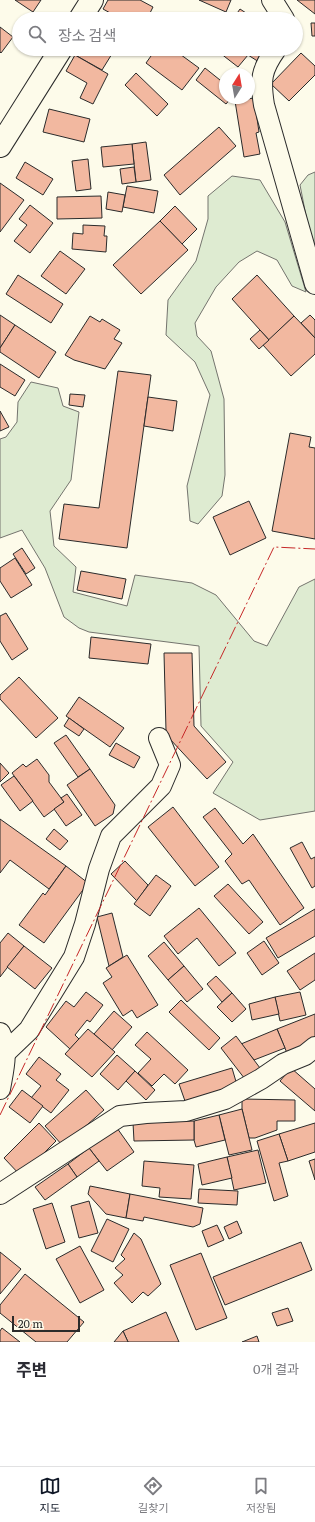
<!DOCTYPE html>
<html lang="ko">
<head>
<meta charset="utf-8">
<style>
  body { margin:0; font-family:Literata,"Noto Sans KR",serif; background:#f7f7f7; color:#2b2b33 }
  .compass { position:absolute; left:219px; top:68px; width:36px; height:36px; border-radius:50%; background:#fff; box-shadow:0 1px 3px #0004; rotate:11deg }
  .scale { position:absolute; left:12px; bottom:10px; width:68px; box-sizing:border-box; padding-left:4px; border:2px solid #2b2b2b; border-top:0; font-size:11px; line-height:14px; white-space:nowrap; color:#2b2b2b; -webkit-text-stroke:3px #fdfbea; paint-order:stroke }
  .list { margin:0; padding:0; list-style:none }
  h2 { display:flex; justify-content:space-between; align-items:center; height:52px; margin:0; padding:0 16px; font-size:17px }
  h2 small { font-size:13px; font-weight:400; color:#7c7c81 }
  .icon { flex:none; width:22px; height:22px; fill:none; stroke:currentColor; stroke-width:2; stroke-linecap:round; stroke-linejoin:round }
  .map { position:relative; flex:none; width:315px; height:1342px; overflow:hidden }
  .search { position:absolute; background:#fff; box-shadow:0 1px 3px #0004; left:12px; right:12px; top:12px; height:44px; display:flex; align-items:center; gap:10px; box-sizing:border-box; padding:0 14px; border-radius:22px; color:#7c7c81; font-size:15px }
  .sheet { height:124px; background:#fff }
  nav { display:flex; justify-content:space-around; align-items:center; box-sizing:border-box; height:56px; border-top:1px solid #e1e1e2; background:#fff; font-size:11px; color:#7c7c81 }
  nav a { display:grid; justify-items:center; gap:2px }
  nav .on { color:#111827 }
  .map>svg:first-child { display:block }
</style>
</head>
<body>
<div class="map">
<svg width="315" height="1342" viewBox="0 0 315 1342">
  <rect width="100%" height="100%" fill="#fdfbea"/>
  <g fill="#deebd1" stroke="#74746e">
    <polygon points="315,172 315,262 300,185 308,175"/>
    <polygon points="232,176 260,180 285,222 306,292 292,286 277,260 257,251 239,262 216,287 195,323 197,336 211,351 224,399 225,475 222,496 198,524 190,521 187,486 210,395 195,362 166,335 168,300 196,261 208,219 208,196"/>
    <polygon points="31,382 58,388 63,406 79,412 71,480 50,511 54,546 76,567 73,592 127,606 135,575 192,583 216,595 254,641 267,646 299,587 315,579 315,811 260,820 213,793 233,762 201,726 199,646 89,632 79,628 64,617 45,568 22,530 0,538 0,439 6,437 17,422 18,402"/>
  </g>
  <g fill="#f2b8a0" stroke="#2b2b2b">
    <polygon points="15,0 41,0 33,12"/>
    <polygon points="108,0 140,0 153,7 147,19 121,19 103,9"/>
    <polygon points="199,0 231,0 226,12"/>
    <polygon points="297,0 315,0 315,14"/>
    <polygon points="240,9 255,19 233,19"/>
    <polygon points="181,13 189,19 176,19"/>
    <polygon points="311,23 315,23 315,36 312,36"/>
    <polygon points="0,27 13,37 1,53 0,52"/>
    <polygon points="78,49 115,49 102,70 75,55"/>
    <polygon points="156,49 173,49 199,68 182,90 146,63"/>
    <polygon points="191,49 204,49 199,55"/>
    <polygon points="223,49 268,49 259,62 248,55 238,67 220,53"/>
    <polygon points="301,53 315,66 315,75 289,101 271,84"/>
    <polygon points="75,55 108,74 93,104 80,98 87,83 66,71"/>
    <polygon points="205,68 225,84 225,98 231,98 226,104 196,80"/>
    <polygon points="136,73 168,104 157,116 125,85"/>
    <polygon points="254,98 259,132 256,133 260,154 244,157 235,101"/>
    <polygon points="49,109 90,119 84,142 43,132"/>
    <polygon points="219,127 236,146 180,195 164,175"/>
    <polygon points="146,142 151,180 136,182 132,144"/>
    <polygon points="132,144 134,164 103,167 101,147"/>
    <polygon points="88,159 91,189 76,191 72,161"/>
    <polygon points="25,162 53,179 43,195 16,178"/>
    <polygon points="134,167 136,182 122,184 120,169"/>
    <polygon points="0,183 24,200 0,232"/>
    <polygon points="127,186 158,191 154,213 123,207"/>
    <polygon points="108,192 125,195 122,212 106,209"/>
    <polygon points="101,196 102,218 57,219 57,197"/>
    <polygon points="30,205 53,223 30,253 14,241 27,225 19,219"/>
    <polygon points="175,206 197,229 182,244 160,221"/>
    <polygon points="160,221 188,250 141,294 113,265"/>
    <polygon points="83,225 105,226 104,236 107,236 106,252 72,249 73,233 83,234"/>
    <polygon points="60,251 85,269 66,294 41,276"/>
    <polygon points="18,275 63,304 51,323 6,294"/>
    <polygon points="257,275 294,316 269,340 232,299"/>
    <polygon points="0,315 15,325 0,348"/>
    <polygon points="310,315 315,320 315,338 301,323"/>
    <polygon points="90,316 100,322 102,319 120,330 114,339 122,343 105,369 74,360 65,355"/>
    <polygon points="294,316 315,338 315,354 291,376 263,345"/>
    <polygon points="15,325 56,352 39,378 0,352 0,348"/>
    <polygon points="260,330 269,340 259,349 250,339"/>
    <polygon points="0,364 25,380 15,396 0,387"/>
    <polygon points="118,371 151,375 127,548 59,539 64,504 99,508"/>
    <polygon points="70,394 85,395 83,407 69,405"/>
    <polygon points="148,397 177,401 173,431 144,426"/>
    <polygon points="0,411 9,427 0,431"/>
    <polygon points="290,433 311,437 309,447 315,448 315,539 272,531"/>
    <polygon points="249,501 266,538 230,555 213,517"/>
    <polygon points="22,548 35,568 26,574 13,554"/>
    <polygon points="15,558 32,585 11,598 0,581 0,568"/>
    <polygon points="81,571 126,579 122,599 77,590"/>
    <polygon points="6,613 28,649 12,660 0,641 0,616"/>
    <polygon points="91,637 151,644 148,664 89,658"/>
    <polygon points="164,653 192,653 194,726 226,762 207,779 169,738 166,731"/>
    <polygon points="19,677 58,718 36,738 0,699 0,695"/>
    <polygon points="79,697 124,728 110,747 66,716"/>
    <polygon points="69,718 84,729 79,736 64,726"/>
    <polygon points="66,735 90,769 78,777 54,743"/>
    <polygon points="116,743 140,757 134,768 109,755"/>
    <polygon points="37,759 49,775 49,782 64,802 44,817 12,773 23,764 26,767"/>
    <polygon points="0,763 9,773 0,782"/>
    <polygon points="90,769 115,805 113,814 95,826 67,785"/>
    <polygon points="14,776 33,801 20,811 1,785"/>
    <polygon points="67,794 82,815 66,826 54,809 64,802 61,798"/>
    <polygon points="173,807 219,867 195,886 148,827"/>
    <polygon points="215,808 243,844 253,834 304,908 280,925 249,880 242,884 225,861 232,854 203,817"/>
    <polygon points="0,819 66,866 49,889 10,860 0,873"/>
    <polygon points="54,829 68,841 60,850 46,839"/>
    <polygon points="302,842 311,859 315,857 315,886 312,888 290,848"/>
    <polygon points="125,861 148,885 137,901 111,874"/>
    <polygon points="66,866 88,883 44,943 19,925 43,893 45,895"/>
    <polygon points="156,875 171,886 150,916 134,904"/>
    <polygon points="228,884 263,922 249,934 214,896"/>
    <polygon points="199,908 236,953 219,966 197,938 178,954 164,936"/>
    <polygon points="315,909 315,936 278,958 266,938"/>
    <polygon points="112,913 123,957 109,966 97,917"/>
    <polygon points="8,933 24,946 0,977 0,943"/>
    <polygon points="264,941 279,963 262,975 247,953"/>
    <polygon points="164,942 184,966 168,980 148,956"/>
    <polygon points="24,946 52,968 35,989 7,967"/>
    <polygon points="315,953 315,980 300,990 287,971"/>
    <polygon points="127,955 158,1005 137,1018 132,1010 123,1016 103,983 112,977 106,968"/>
    <polygon points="184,966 203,989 187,1002 168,980"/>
    <polygon points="216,976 232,993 222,1002 207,984"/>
    <polygon points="86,992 103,1005 90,1022 87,1020 75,1035 79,1039 70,1049 46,1027 66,1001 74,1007"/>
    <polygon points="300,992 306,1015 280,1021 275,997"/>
    <polygon points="232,993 246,1009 232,1022 217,1007"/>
    <polygon points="275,997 279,1014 252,1020 249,1004"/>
    <polygon points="181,1000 220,1038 209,1050 169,1012"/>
    <polygon points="114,1011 132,1027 112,1050 94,1034"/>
    <polygon points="315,1014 315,1042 287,1053 277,1029"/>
    <polygon points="88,1029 115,1052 92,1077 65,1054"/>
    <polygon points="277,1029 285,1048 254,1060 241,1044"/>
    <polygon points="147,1032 188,1070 175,1084 164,1074 152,1086 138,1073 151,1059 135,1045"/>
    <polygon points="236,1036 263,1072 248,1083 221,1048"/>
    <polygon points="117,1055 135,1071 118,1090 100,1074"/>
    <polygon points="39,1057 61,1074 56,1080 69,1090 51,1113 31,1098 41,1086 26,1074"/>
    <polygon points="232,1068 237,1085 185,1101 179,1084"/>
    <polygon points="291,1068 315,1089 315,1111 280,1081"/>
    <polygon points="135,1071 155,1090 146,1100 126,1081"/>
    <polygon points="22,1090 43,1106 30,1123 9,1107"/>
    <polygon points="86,1090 104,1110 63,1146 45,1126"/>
    <polygon points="242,1099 295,1100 295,1121 277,1121 277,1130 255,1138 249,1138 242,1109"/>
    <polygon points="242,1109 252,1150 229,1155 219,1115"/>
    <polygon points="219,1115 225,1140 196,1147 194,1140 194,1121"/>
    <polygon points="194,1121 194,1140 134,1141 133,1123"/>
    <polygon points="39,1123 56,1141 21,1176 4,1158"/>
    <polygon points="315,1123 315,1152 288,1161 279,1134"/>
    <polygon points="117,1128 134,1152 107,1171 89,1148"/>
    <polygon points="279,1134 288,1161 279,1163 288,1196 274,1201 257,1141"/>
    <polygon points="89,1148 99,1161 77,1177 68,1164"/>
    <polygon points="258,1150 266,1183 234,1190 227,1157"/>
    <polygon points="227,1157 232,1178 202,1185 198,1164"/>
    <polygon points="315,1159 315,1180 309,1161"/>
    <polygon points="144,1161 194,1165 191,1199 159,1197 160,1188 142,1186"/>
    <polygon points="68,1164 77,1177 45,1200 35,1187"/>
    <polygon points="90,1186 130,1194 126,1218 106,1214 88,1194"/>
    <polygon points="199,1189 238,1191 237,1205 198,1203"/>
    <polygon points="130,1194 203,1208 200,1224 193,1227 144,1217 143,1221 126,1218"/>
    <polygon points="89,1201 98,1233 79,1238 71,1206"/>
    <polygon points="52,1203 65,1242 46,1249 33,1209"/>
    <polygon points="107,1219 129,1229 113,1262 91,1251"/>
    <polygon points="237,1221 242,1233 229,1239 224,1227"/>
    <polygon points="217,1225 224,1240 208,1247 202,1231"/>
    <polygon points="134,1233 141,1239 161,1284 148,1296 143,1292 132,1303 114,1283 123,1275 115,1268 125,1259 121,1255"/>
    <polygon points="301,1242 312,1270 225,1305 213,1277"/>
    <polygon points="80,1246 104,1290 80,1303 56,1259"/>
    <polygon points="0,1252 21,1269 0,1294"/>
    <polygon points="201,1253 227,1318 196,1330 170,1265"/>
    <polygon points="25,1274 84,1322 67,1342 36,1342 0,1313 0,1305"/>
    <polygon points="288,1308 293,1321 277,1326 272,1313"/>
    <polygon points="166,1312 179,1342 128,1342 123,1331"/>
    <polygon points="2,1328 20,1342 0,1342 0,1331"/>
    <polygon points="123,1331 128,1342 114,1342"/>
    <polygon points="257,1336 259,1342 242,1342"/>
  </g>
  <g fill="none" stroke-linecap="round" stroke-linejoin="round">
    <defs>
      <g id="minor">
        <polyline points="272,0 284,19"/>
        <path d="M276,49C261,70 260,80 264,105L315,284"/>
        <path d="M0,1033C9,1050 3,1071 0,1089"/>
        <polyline points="5,1053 29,1030 74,957 85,924 99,869 111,836 161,786 170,765 159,738"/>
        <polyline points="0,1194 120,1116 146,1113 186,1111 225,1099 261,1079 283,1064 305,1055 315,1047"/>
      </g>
      <g id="tertiary">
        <polyline points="80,19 92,0"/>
        <polyline points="0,146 61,49"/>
      </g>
    </defs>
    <use href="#minor" stroke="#2b2b2b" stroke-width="22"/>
    <use href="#tertiary" stroke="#2b2b2b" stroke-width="24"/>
    <use href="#minor" stroke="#fdfbea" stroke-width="20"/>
    <use href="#tertiary" stroke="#fdfbea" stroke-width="22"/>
    <polyline stroke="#c62828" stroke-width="1" stroke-dasharray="14 3 2 3" stroke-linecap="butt" points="0,1115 274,547 315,549"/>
  </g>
</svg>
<svg class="compass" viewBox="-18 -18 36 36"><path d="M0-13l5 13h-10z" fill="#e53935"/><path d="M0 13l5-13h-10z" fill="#7c7c81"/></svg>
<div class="scale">20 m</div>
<div class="search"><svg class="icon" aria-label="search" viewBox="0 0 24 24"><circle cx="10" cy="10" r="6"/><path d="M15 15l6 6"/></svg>장소 검색</div>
</div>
<section class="sheet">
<h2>주변<small>0개 결과</small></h2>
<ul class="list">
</ul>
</section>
<nav>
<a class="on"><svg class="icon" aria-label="map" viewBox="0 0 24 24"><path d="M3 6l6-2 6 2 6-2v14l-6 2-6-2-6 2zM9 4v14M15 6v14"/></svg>지도</a>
<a><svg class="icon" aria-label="directions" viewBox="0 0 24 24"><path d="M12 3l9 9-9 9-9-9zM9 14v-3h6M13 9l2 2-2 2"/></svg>길찾기</a>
<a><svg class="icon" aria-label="saved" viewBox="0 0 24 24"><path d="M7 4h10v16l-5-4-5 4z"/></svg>저장됨</a>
</nav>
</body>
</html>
